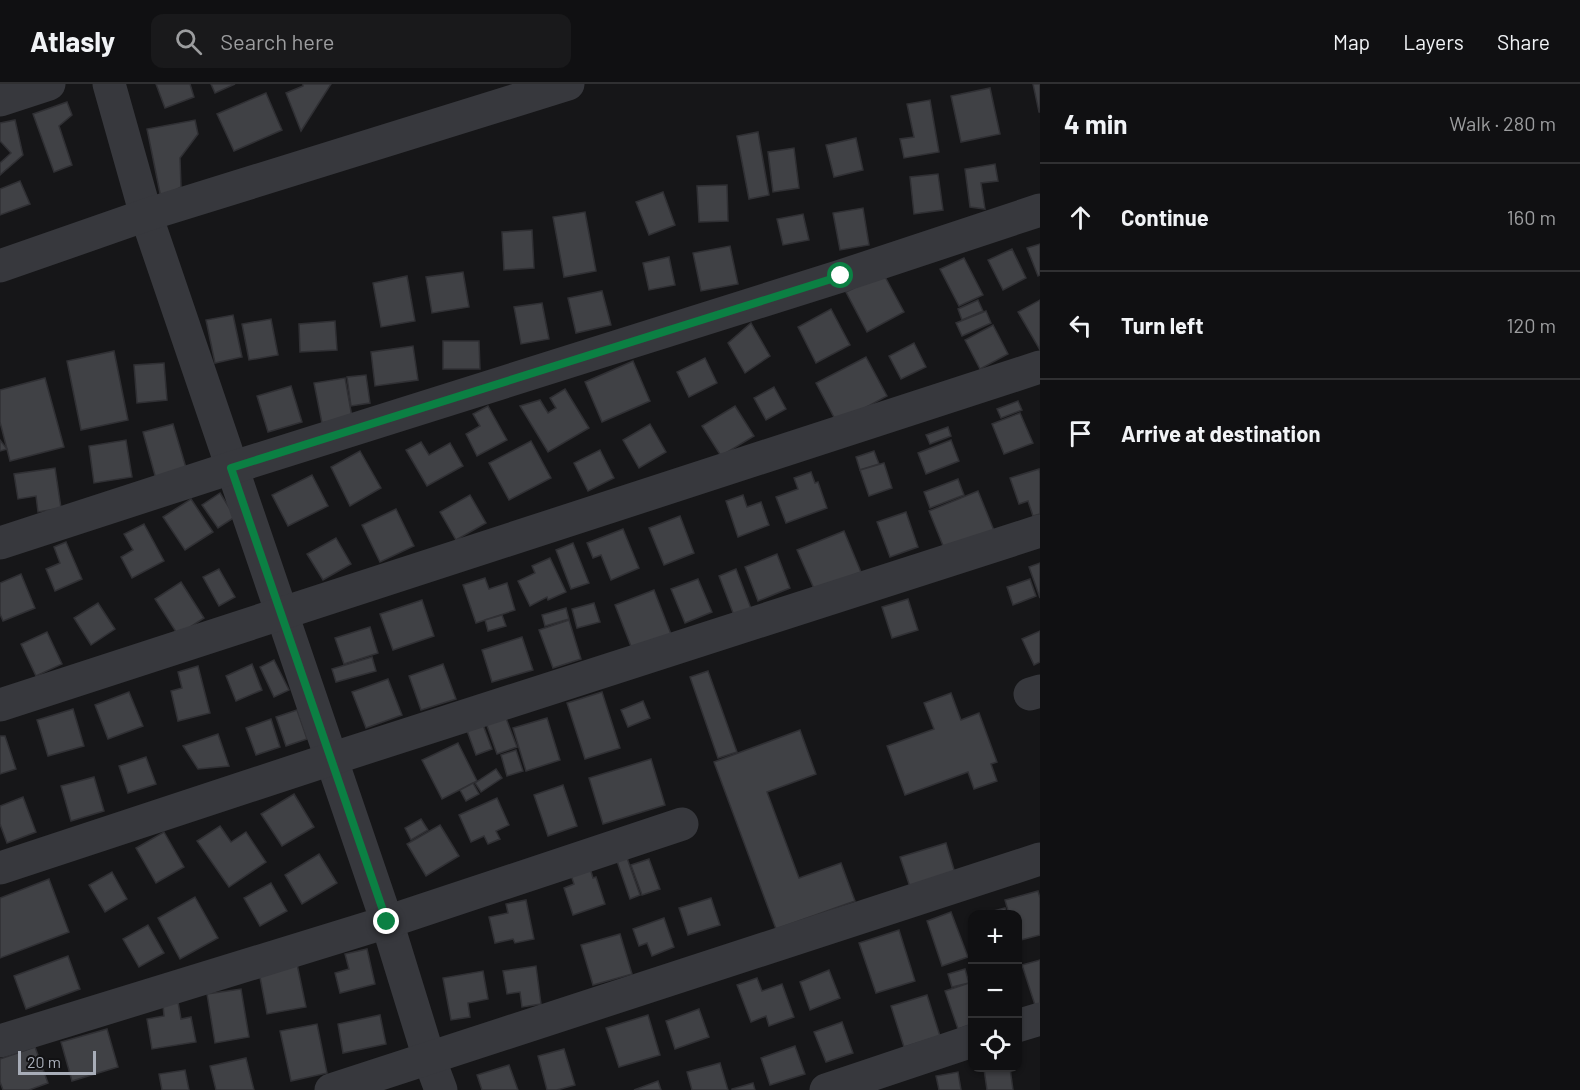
<!DOCTYPE html>
<html lang="en">
<head>
<meta charset="utf-8">
<style>
  body { margin:0; font-family:Barlow,sans-serif; background:#19191b; color:#f1f3f6 }
  .controls { position:absolute; right:18px; bottom:18px; display:grid; overflow:hidden; border-radius:12px; box-shadow:0 2px 4px #0004 }
  .controls button { width:54px; height:54px; display:grid; place-items:center; padding:0; border:0; border-bottom:2px solid #303032; background:#101012; color:#f1f3f6; font:30px sans-serif }
  .scale { position:absolute; left:18px; bottom:15px; width:78px; box-sizing:border-box; padding-left:6px; border:3px solid #a8adb8; border-top:0; font-size:16px; line-height:21px; white-space:nowrap; color:#a8adb8; -webkit-text-stroke:4px #111113; paint-order:stroke }
  .stop { position:absolute; width:18px; height:18px; margin:-14px; border:4px solid #0b8043; border-radius:50%; background:#fff }
  .stop.end { background:#0b8043; border-color:#fff; box-shadow:0 2px 6px #0008 }
  .list { margin:0; padding:0; list-style:none }
  h2 { display:flex; justify-content:space-between; align-items:center; height:78px; margin:0; padding:0 24px; font-size:26px }
  h2 small { font-size:20px; font-weight:400; color:#9c9d9f }
  .list li { display:grid; grid-template-columns:39px 1fr auto; gap:18px; align-items:center; box-sizing:border-box; height:108px; padding:0 24px; border-top:2px solid #303032 }
  .list b { display:block; font-size:22px; white-space:nowrap }
  .list em { font-size:20px; font-style:normal; color:#9c9d9f }
  .icon { flex:none; width:33px; height:33px; fill:none; stroke:currentColor; stroke-width:2; stroke-linecap:round; stroke-linejoin:round }
  .map { position:relative; flex:none; width:1040px; height:1006px; overflow:hidden }
  header { display:flex; align-items:center; gap:36px; box-sizing:border-box; height:84px; padding:0 30px; background:#101012; border-bottom:2px solid #303032 }
  header strong { font-size:28px }
  nav { display:flex; gap:33px; margin-inline-start:auto; font-size:21px }
  .search { width:420px; height:54px; background:#19191b; display:flex; align-items:center; gap:15px; box-sizing:border-box; padding:0 21px; border-radius:12px; color:#9c9d9f; font-size:22px }
  main { display:flex }
  aside { flex:1; background:#101012 }
  .map>svg:first-child { display:block }
</style>
</head>
<body>
<header>
<strong>Atlasly</strong>
<div class="search"><svg class="icon" aria-label="search" viewBox="0 0 24 24"><circle cx="10" cy="10" r="6"/><path d="M15 15l6 6"/></svg>Search here</div>
<nav><a>Map</a><a>Layers</a><a>Share</a></nav>
</header>
<main>
<div class="map">
<svg width="1040" height="1006" viewBox="0 0 1040 1006">
  <rect width="100%" height="100%" fill="#161618"/>
  <g fill="#404145" stroke="#303034" stroke-width="1.5">
    <polygon points="156,0 190,0 194,13 165,24"/>
    <polygon points="211,0 235,0 215,9"/>
    <polygon points="303,0 331,0 301,47 286,9 303,2"/>
    <polygon points="1033,0 1040,0 1040,28 1039,28"/>
    <polygon points="990,4 1000,50 961,58 951,12"/>
    <polygon points="266,9 282,46 234,67 217,30"/>
    <polygon points="930,16 939,68 904,74 900,55 914,53 907,20"/>
    <polygon points="67,18 72,31 59,42 72,81 54,88 33,30"/>
    <polygon points="15,36 23,71 0,91 0,79 11,69 0,57 0,39"/>
    <polygon points="195,36 198,50 180,74 181,103 161,114 147,45"/>
    <polygon points="758,48 769,111 749,115 737,52"/>
    <polygon points="856,54 863,86 834,93 826,61"/>
    <polygon points="794,64 799,104 773,108 768,68"/>
    <polygon points="995,80 998,97 981,99 985,125 970,123 965,85"/>
    <polygon points="938,90 943,126 914,130 910,93"/>
    <polygon points="20,97 30,120 0,131 0,105"/>
    <polygon points="727,101 728,137 699,138 697,102"/>
    <polygon points="663,108 675,141 649,151 636,118"/>
    <polygon points="863,124 869,161 840,166 833,129"/>
    <polygon points="585,128 596,187 564,193 553,133"/>
    <polygon points="803,130 809,156 783,161 777,135"/>
    <polygon points="532,146 534,184 504,186 502,148"/>
    <polygon points="1040,160 1040,191 1038,192 1027,164"/>
    <polygon points="730,162 738,200 701,207 693,169"/>
    <polygon points="1012,165 1026,194 1003,206 988,176"/>
    <polygon points="669,173 675,201 649,206 643,179"/>
    <polygon points="964,174 983,211 959,222 940,185"/>
    <polygon points="463,188 469,223 432,229 426,193"/>
    <polygon points="883,189 904,228 867,248 846,208"/>
    <polygon points="407,192 415,237 381,243 373,199"/>
    <polygon points="602,207 611,241 576,249 568,214"/>
    <polygon points="978,216 983,227 962,236 958,225"/>
    <polygon points="1040,216 1040,266 1018,228"/>
    <polygon points="542,219 549,255 521,260 514,223"/>
    <polygon points="831,225 850,261 816,279 798,243"/>
    <polygon points="986,227 991,239 962,252 956,239"/>
    <polygon points="233,231 242,273 215,279 206,236"/>
    <polygon points="271,235 278,271 249,276 242,240"/>
    <polygon points="335,237 337,266 300,268 299,240"/>
    <polygon points="751,239 770,272 745,289 728,259"/>
    <polygon points="993,241 1008,270 980,285 965,256"/>
    <polygon points="443,257 479,257 480,285 443,285"/>
    <polygon points="914,259 926,283 901,295 889,272"/>
    <polygon points="413,262 418,296 375,302 371,268"/>
    <polygon points="114,267 128,336 81,346 67,277"/>
    <polygon points="866,273 887,312 837,339 816,299"/>
    <polygon points="705,274 717,299 689,313 677,288"/>
    <polygon points="633,277 650,317 602,338 585,298"/>
    <polygon points="164,279 167,316 137,319 134,281"/>
    <polygon points="366,291 370,319 351,322 347,293"/>
    <polygon points="45,294 64,363 10,377 0,338 0,306"/>
    <polygon points="345,294 352,333 322,339 314,299"/>
    <polygon points="291,302 302,338 268,348 257,312"/>
    <polygon points="774,303 786,325 766,336 754,314"/>
    <polygon points="565,305 589,344 548,368 520,322 540,316 548,329 556,324 550,314"/>
    <polygon points="1018,317 1022,326 1001,334 997,325"/>
    <polygon points="488,322 507,356 477,372 466,350 480,342 473,330"/>
    <polygon points="735,322 754,352 721,372 702,342"/>
    <polygon points="1020,329 1033,359 1004,370 992,340"/>
    <polygon points="173,340 187,387 156,395 143,348"/>
    <polygon points="650,340 666,368 639,384 623,356"/>
    <polygon points="948,343 951,352 930,360 926,351"/>
    <polygon points="0,356 7,365 0,367"/>
    <polygon points="126,356 132,393 94,399 89,362"/>
    <polygon points="951,356 959,377 926,390 918,369"/>
    <polygon points="531,357 551,394 509,416 489,379"/>
    <polygon points="421,358 429,371 450,359 463,382 427,402 406,366"/>
    <polygon points="600,366 614,394 588,407 574,379"/>
    <polygon points="360,367 381,404 350,422 331,383"/>
    <polygon points="874,367 879,380 860,386 856,373"/>
    <polygon points="884,379 892,404 869,412 860,386"/>
    <polygon points="55,384 61,424 38,428 36,412 18,415 14,390"/>
    <polygon points="1039,385 1040,389 1040,430 1033,432 1028,417 1019,420 1010,394"/>
    <polygon points="811,388 815,399 818,398 827,424 786,439 776,413 798,405 794,394"/>
    <polygon points="312,391 328,422 288,442 272,411"/>
    <polygon points="958,395 964,411 930,424 924,408"/>
    <polygon points="978,407 995,449 946,469 929,427"/>
    <polygon points="220,409 235,433 218,444 202,421"/>
    <polygon points="470,411 486,439 456,456 440,428"/>
    <polygon points="743,411 747,423 761,418 769,441 738,453 726,417"/>
    <polygon points="191,415 213,448 185,466 163,433"/>
    <polygon points="396,425 414,462 380,478 362,441"/>
    <polygon points="906,428 918,463 890,473 877,438"/>
    <polygon points="680,432 694,469 664,481 649,444"/>
    <polygon points="144,440 164,477 132,494 121,473 133,466 124,450"/>
    <polygon points="623,445 639,484 611,496 601,471 593,474 587,459"/>
    <polygon points="844,447 861,488 815,507 797,466"/>
    <polygon points="336,454 351,480 323,496 307,470"/>
    <polygon points="66,458 82,495 55,507 46,485 60,479 54,463"/>
    <polygon points="573,459 589,499 571,505 556,466"/>
    <polygon points="777,470 790,504 758,517 745,483"/>
    <polygon points="550,474 566,508 548,516 547,513 530,522 518,497 535,489 532,482"/>
    <polygon points="1040,479 1040,514 1029,483"/>
    <polygon points="219,485 235,513 219,522 203,493"/>
    <polygon points="736,485 752,527 735,534 719,492"/>
    <polygon points="21,490 35,524 3,537 0,530 0,499"/>
    <polygon points="485,494 489,505 507,499 515,526 476,539 463,501"/>
    <polygon points="698,495 712,528 685,539 671,505"/>
    <polygon points="1030,495 1036,512 1013,521 1007,503"/>
    <polygon points="181,498 204,534 178,551 155,515"/>
    <polygon points="654,506 671,550 632,565 615,521"/>
    <polygon points="908,515 918,546 892,554 882,523"/>
    <polygon points="422,516 434,552 393,566 380,530"/>
    <polygon points="98,519 115,545 91,561 74,534"/>
    <polygon points="594,519 600,538 577,544 572,525"/>
    <polygon points="566,524 569,535 545,542 542,531"/>
    <polygon points="502,531 506,542 488,547 485,536"/>
    <polygon points="569,536 581,575 553,584 539,546"/>
    <polygon points="370,543 378,569 344,580 335,554"/>
    <polygon points="1040,547 1040,578 1034,581 1022,555"/>
    <polygon points="47,548 62,580 36,592 21,560"/>
    <polygon points="522,553 533,586 492,598 482,566"/>
    <polygon points="372,573 376,587 336,598 332,585"/>
    <polygon points="274,576 289,606 274,613 260,583"/>
    <polygon points="252,580 262,606 236,617 226,592"/>
    <polygon points="443,580 456,615 421,626 409,592"/>
    <polygon points="198,582 210,629 178,637 171,607 182,604 178,588"/>
    <polygon points="708,587 737,668 718,674 690,593"/>
    <polygon points="388,595 402,631 366,644 352,608"/>
    <polygon points="129,608 143,642 108,655 95,621"/>
    <polygon points="602,608 620,664 585,675 567,619"/>
    <polygon points="951,609 961,636 979,629 997,678 991,680 997,697 974,705 968,688 905,711 887,662 934,645 924,619"/>
    <polygon points="643,617 650,634 628,643 621,626"/>
    <polygon points="73,625 84,662 48,672 37,636"/>
    <polygon points="297,626 307,655 286,662 276,633"/>
    <polygon points="504,629 517,663 497,670 485,636"/>
    <polygon points="547,634 560,676 526,687 513,644"/>
    <polygon points="271,635 280,663 256,671 246,644"/>
    <polygon points="482,638 492,665 476,671 466,644"/>
    <polygon points="800,646 816,690 767,708 799,794 841,779 855,817 776,845 714,678"/>
    <polygon points="218,650 229,682 198,685 183,662"/>
    <polygon points="0,652 5,652 16,685 0,690"/>
    <polygon points="458,659 477,697 442,715 422,676"/>
    <polygon points="516,666 523,687 507,692 501,671"/>
    <polygon points="146,673 156,700 128,709 119,682"/>
    <polygon points="651,675 665,721 603,740 589,694"/>
    <polygon points="496,685 502,694 481,708 475,699"/>
    <polygon points="94,693 104,727 71,737 61,702"/>
    <polygon points="473,699 479,710 466,717 460,706"/>
    <polygon points="563,701 577,742 548,752 534,711"/>
    <polygon points="294,710 314,743 282,762 261,730"/>
    <polygon points="23,713 36,748 7,759 0,740 0,722"/>
    <polygon points="497,714 509,741 496,747 500,755 488,760 484,752 471,758 459,731"/>
    <polygon points="421,735 428,746 411,756 405,744"/>
    <polygon points="440,741 459,772 426,792 407,760"/>
    <polygon points="220,742 231,758 246,748 266,778 229,803 197,757"/>
    <polygon points="164,748 184,783 156,799 136,764"/>
    <polygon points="946,759 955,789 910,803 900,773"/>
    <polygon points="319,770 337,799 302,820 285,791"/>
    <polygon points="626,771 640,811 630,815 616,774"/>
    <polygon points="649,775 660,805 642,811 631,781"/>
    <polygon points="589,781 593,794 596,793 605,820 573,831 564,804 574,800 570,788"/>
    <polygon points="112,788 127,815 105,828 89,801"/>
    <polygon points="49,795 69,848 0,874 0,814"/>
    <polygon points="271,799 287,827 260,842 244,814"/>
    <polygon points="1038,807 1040,814 1040,851 1017,857 1017,830 1009,830 1005,816"/>
    <polygon points="195,813 218,854 180,875 158,834"/>
    <polygon points="711,814 720,841 688,851 679,824"/>
    <polygon points="526,816 534,855 515,859 513,855 495,859 489,833 508,829 506,820"/>
    <polygon points="1005,824 1007,830 991,830 990,828"/>
    <polygon points="951,828 968,873 942,882 927,837"/>
    <polygon points="664,834 674,863 652,872 647,859 639,862 633,845"/>
    <polygon points="148,841 164,869 139,883 123,855"/>
    <polygon points="899,846 915,897 876,909 859,859"/>
    <polygon points="620,850 632,890 593,901 581,861"/>
    <polygon points="367,865 375,900 340,909 335,889 349,885 345,870"/>
    <polygon points="68,872 80,905 26,925 14,892"/>
    <polygon points="1040,876 1040,920 1035,921 1022,881"/>
    <polygon points="297,880 306,923 267,930 259,888"/>
    <polygon points="536,882 541,920 522,923 520,908 507,910 503,887"/>
    <polygon points="965,885 969,899 952,903 948,890"/>
    <polygon points="829,886 840,914 810,926 800,898"/>
    <polygon points="483,887 488,915 468,919 470,933 451,936 443,894"/>
    <polygon points="757,894 762,907 782,900 794,933 769,942 766,932 751,938 737,901"/>
    <polygon points="972,898 972,940 958,945 945,907"/>
    <polygon points="241,905 249,953 215,959 207,910"/>
    <polygon points="927,911 940,952 904,963 891,922"/>
    <polygon points="178,918 181,935 191,933 196,958 152,965 147,935 164,932 163,921"/>
    <polygon points="699,925 709,953 675,965 666,937"/>
    <polygon points="380,931 386,960 343,969 338,940"/>
    <polygon points="648,931 660,971 619,983 606,944"/>
    <polygon points="842,938 853,969 826,978 814,948"/>
    <polygon points="317,940 327,989 291,997 280,947"/>
    <polygon points="107,945 118,983 72,997 61,958"/>
    <polygon points="795,962 805,990 770,1001 761,974"/>
    <polygon points="35,963 48,999 29,1006 3,1006 0,998 0,975"/>
    <polygon points="564,965 575,1001 557,1006 547,1006 538,972"/>
    <polygon points="246,974 254,1006 216,1006 210,982"/>
    <polygon points="720,979 728,1006 692,1006 687,988"/>
    <polygon points="509,981 518,1006 482,1006 477,991"/>
    <polygon points="992,984 1010,984 1013,1006 987,1006 984,985"/>
    <polygon points="185,986 189,1006 162,1006 159,990"/>
    <polygon points="958,988 961,1006 939,1006 936,992"/>
    <polygon points="658,997 661,1006 634,1006"/>
    <polygon points="753,999 755,1006 732,1006 732,1005"/>
  </g>
  <g fill="none" stroke-linecap="round" stroke-linejoin="round">
    <g stroke="#37383d" stroke-width="33">
      <polyline points="109,0 146,131 387,838 429,974 441,1006"/>
      <polyline points="0,16 49,0"/>
      <polyline points="0,182 146,131 568,0"/>
      <polyline points="0,459 231,384 841,192 1040,126"/>
      <polyline points="1030,610 1040,607"/>
      <polyline points="0,621 1040,283"/>
      <polyline points="0,784 331,675 1040,447"/>
      <polyline points="1017,942 1040,935"/>
      <polyline points="0,957 387,838 682,740"/>
      <polyline points="331,1006 1040,775"/>
      <polyline points="826,1006 972,957"/>
    </g>
  </g>
  <g fill="none" stroke-linecap="round" stroke-linejoin="round">
    <polyline stroke="#0b8043" stroke-width="8" points="387,838 231,384 841,192"/>
  </g>
</svg>
<div class="controls">
<button>+</button>
<button>−</button>
<button><svg class="icon" aria-label="locate" viewBox="0 0 24 24"><circle cx="12" cy="12" r="6"/><path d="M12 2v4M12 18v4M2 12h4M18 12h4"/></svg></button>
</div>
<div class="scale">20 m</div>
<div class="stop" style="left:841px;top:192px"></div>
<div class="stop end" style="left:387px;top:838px"></div>
</div>
<aside>
<h2>4 min<small>Walk · 280 m</small></h2>
<ul class="list">
<li><svg class="icon" aria-label="ahead" viewBox="0 0 24 24"><path d="M12 20V5M6 11l6-6 6 6"/></svg><div><b>Continue</b></div><em>160 m</em></li>
<li><svg class="icon" aria-label="left" viewBox="0 0 24 24"><path d="M17 20v-9H6M10 6l-5 5 5 5"/></svg><div><b>Turn left</b></div><em>120 m</em></li>
<li><svg class="icon" aria-label="arrive" viewBox="0 0 24 24"><path d="M6 21V4h12l-3 4 3 4H6"/></svg><div><b>Arrive at destination</b></div></li>
</ul>
</aside>
</main>
</body>
</html>
